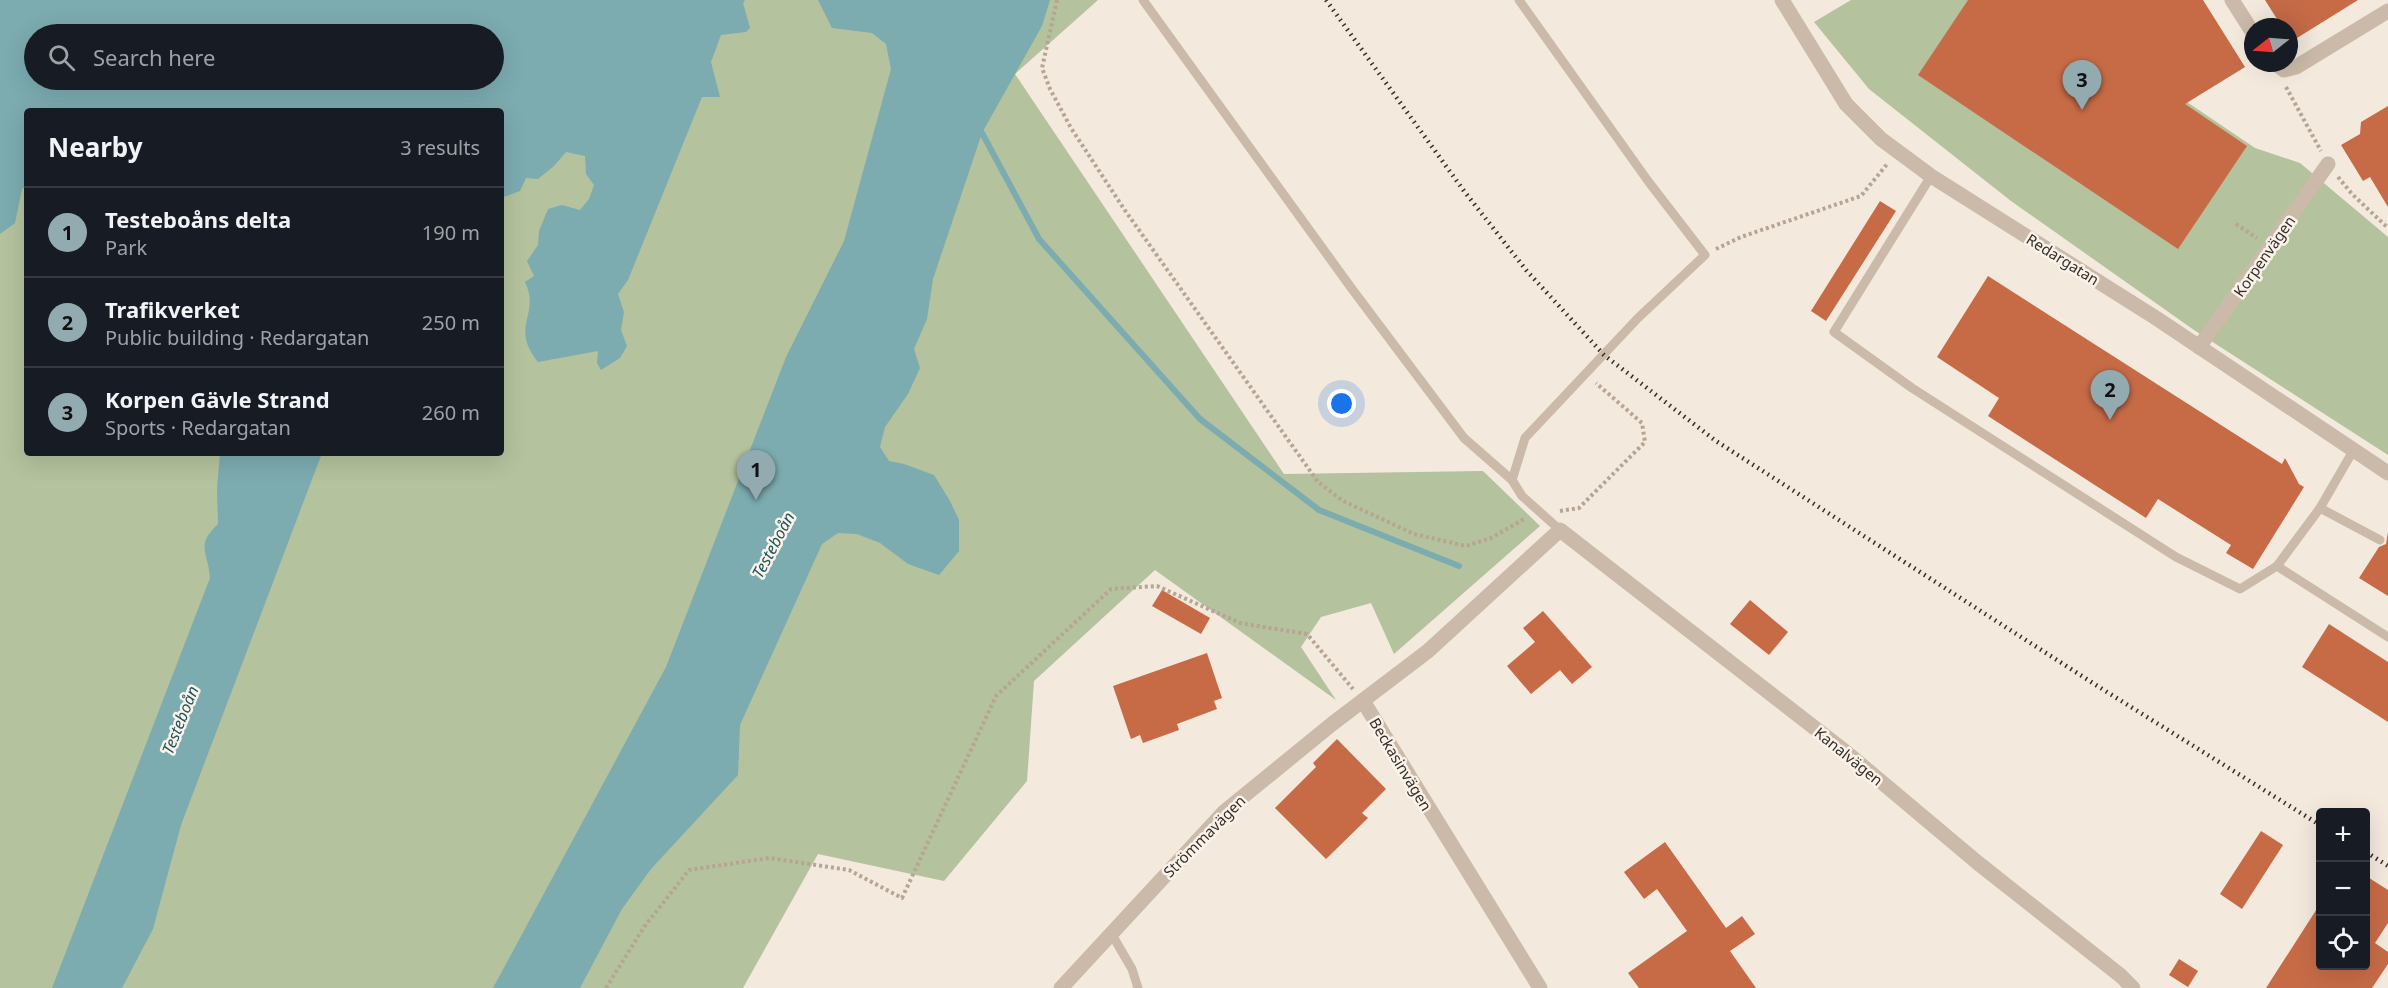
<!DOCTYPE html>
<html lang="en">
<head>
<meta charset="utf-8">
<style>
  body { margin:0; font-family:"Noto Sans",sans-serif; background:#242831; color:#f1f3f6 }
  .controls { position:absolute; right:18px; bottom:18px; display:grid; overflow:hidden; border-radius:6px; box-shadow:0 6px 24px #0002 }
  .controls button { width:54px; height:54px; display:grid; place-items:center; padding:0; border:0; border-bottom:2px solid #363941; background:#171b24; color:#f1f3f6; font:30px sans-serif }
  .compass { position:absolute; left:2244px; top:18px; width:54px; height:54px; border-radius:50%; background:#171b24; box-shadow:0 6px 24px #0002; rotate:253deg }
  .you { position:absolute; left:1342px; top:404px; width:21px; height:21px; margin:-15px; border:4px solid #fff; border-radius:50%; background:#1a73e8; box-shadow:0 0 0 9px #1a73e833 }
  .badge { display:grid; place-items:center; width:39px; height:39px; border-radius:50%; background:#92abb0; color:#111; font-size:20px; font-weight:700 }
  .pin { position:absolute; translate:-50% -50px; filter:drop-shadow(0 2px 3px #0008) }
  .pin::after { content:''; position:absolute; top:32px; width:21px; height:18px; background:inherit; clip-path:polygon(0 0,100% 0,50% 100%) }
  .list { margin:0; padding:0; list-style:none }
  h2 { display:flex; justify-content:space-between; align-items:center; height:78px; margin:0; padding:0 24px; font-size:26px }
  h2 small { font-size:20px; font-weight:400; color:#9ea1a6 }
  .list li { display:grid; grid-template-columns:39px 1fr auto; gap:18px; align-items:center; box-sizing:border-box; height:90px; padding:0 24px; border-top:2px solid #363941 }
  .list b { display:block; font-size:22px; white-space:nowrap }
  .list p { margin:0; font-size:20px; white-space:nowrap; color:#9ea1a6 }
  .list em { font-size:20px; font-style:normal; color:#9ea1a6 }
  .icon { flex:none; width:33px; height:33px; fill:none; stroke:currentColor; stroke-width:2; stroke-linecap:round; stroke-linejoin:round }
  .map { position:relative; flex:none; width:2388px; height:988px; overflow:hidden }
  .search { position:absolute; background:#171b24; box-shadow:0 6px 24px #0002; left:24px; top:24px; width:480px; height:66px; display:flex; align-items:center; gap:15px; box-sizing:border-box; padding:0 21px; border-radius:33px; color:#9ea1a6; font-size:22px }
  .panel { position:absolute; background:#171b24; box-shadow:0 6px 24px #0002; left:24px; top:108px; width:480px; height:348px; border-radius:6px }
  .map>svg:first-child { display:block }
</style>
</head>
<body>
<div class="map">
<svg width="2388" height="988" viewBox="0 0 2388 988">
  <rect width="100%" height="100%" fill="#f3e9dd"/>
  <g fill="#b4c29d" fill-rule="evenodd">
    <path d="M0,0H1098L1015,74L1284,474L1483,471L1540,526L1394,654L1371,603L1321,617L1301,647L1336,700L1155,570L1034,681L1027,781L944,881L818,854L743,988H0ZM34,34H494V80H34ZM27,111H501V453H27Z"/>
    <polygon points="1851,0 2036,0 2255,148 2300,163 2388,237 2388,455 2194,330 2011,201 1869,89 1814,22"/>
  </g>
  <g fill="#7cacb0" fill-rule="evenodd">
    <path d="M0,0H745L743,3L750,28L746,32L721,35L711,62L720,97H702L628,280L618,294L624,312L621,330L627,346L620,358L601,370L597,363L598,351L538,362C509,326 541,315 525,282L534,276L527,261L538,245L539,231L548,209L562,205L580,210L589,199L594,185L586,174L585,156L566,152L554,166L538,179L526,178L520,191L501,198V111H27V186L22,189L15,223L0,234ZM34,34H494V80H34Z"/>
    <polygon points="818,0 1050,0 1042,26 982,133 933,279 927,319 914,349 920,368 908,394 885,427 880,447 889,461 904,464 934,475 950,501 959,520 959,551 939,575 908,564 880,543 857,534 838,533 822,544 740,725 738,775 651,869 622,909 580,988 493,988 666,667 786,357 844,241 891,69 886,44 872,33 832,28"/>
    <path d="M220,453H322L181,825L153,929L122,988H52L210,578C208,551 195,546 218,524L217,489Z"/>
  </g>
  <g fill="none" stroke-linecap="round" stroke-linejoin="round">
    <polyline stroke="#7cacb0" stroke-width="6" points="982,133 1039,239 1200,419 1319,510 1459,566"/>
  </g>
  <g fill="#c76b47">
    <polygon points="1968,0 2203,0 2245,67 2185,104 2247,146 2178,249 1918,75"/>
    <polygon points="2265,0 2358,0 2289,43 2289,27 2282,27"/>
    <polygon points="2388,106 2388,207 2370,177 2363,181 2341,145 2360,134 2361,122"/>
    <polygon points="1880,201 1896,211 1826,321 1811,311"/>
    <polygon points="1988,276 2282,464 2285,458 2299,484 2304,487 2253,569 2226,553 2231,545 2158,499 2146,518 1988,416 1999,398 1937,357"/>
    <polygon points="2388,532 2388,596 2359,578 2379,547 2386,544"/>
    <polygon points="1162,590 1210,618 1201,634 1152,606"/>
    <polygon points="1750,600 1788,632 1769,655 1730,624"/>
    <polygon points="1543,611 1592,667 1572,684 1560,670 1531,694 1507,666 1535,642 1523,628"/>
    <polygon points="2329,624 2388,662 2388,722 2302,667"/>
    <polygon points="1207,653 1222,698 1214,701 1217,709 1177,724 1179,730 1143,743 1140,735 1131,739 1113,686"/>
    <polygon points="1337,739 1386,789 1362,813 1368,818 1326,859 1275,808 1316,767 1313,763"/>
    <polygon points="2261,831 2283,845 2242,909 2220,894"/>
    <polygon points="1665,842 1726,928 1742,916 1755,934 1730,951 1756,988 1639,988 1628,973 1687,931 1657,889 1644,899 1624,872"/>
    <polygon points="2366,876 2388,890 2388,923 2375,943 2388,952 2388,964 2372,988 2266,988 2320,904 2320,966 2366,966"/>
    <polygon points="2179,959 2198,971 2188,987 2169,975"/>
  </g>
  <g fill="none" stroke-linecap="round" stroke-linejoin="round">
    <g stroke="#b7a493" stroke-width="4" stroke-dasharray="3 3" stroke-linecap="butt">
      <polyline points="1057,0 1042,68 1050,89 1071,128 1124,209 1318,482 1343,501 1414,534 1466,546 1491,538 1526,518"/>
      <polyline points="2286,87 2321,151"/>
      <polyline points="2338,177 2352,194 2388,228"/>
      <polyline points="2236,224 2257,238"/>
      <polyline points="1716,249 1741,237 1861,196 1888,163"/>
      <polyline points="1560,511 1579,508 1645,442 1642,423 1596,383"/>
      <polyline points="606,988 644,927 689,870 769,858 849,870 902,898 996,696 1111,589 1157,586 1240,623 1307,634 1353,689"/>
    </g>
    <g stroke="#cbbaa9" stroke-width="9">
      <polyline points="1143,0 1352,289 1464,438 1512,480 1522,496 1560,530"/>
      <polyline points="1931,176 1834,332 1912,388 2176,557 2240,589 2277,566 2388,637"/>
      <polyline points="1512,480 1525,438 1638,318 1705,255 1648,181 1519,0"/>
      <polyline points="2320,508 2380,540"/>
      <polyline points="2277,566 2320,508 2353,451"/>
      <polyline points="1111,933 1132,969 1138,988"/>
    </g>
    <g stroke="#cbbaa9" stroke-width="15">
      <polyline points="1782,0 1846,104 1881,139 1931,176 2156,318 2388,473"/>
      <polyline points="2232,0 2253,33"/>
      <polyline points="2275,63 2284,70 2296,67 2388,11"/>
      <polyline points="2199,347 2328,164"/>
      <polyline points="1363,701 1540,988"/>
      <polyline points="1061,988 1224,812 1332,724 1428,651 1560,530 1847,753 1978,863 2121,976 2133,988"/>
    </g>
    <g stroke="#382e29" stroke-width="4.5" stroke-dasharray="1.5 4.5" stroke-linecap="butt">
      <polyline points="1326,0 1464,191 1526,270 1604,355 1716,441 2099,687 2320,825"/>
      <polyline points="2366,852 2388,866"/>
    </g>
  </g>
  <g text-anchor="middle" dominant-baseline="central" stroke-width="5" stroke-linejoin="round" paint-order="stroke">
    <g font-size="15" fill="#382e29" stroke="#faf3ea">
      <text transform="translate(2264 256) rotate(-55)">Korpenvägen</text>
      <text transform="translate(2063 259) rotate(32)">Redargatan</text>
      <text transform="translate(1849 756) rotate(39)">Kanalvägen</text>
      <text transform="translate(1401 764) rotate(59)">Beckasinvägen</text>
      <text transform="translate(1204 836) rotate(-45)">Strömmavägen</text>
    </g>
    <g font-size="16" font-style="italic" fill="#1e545b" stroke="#faf3ea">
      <text transform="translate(773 545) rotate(-62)">Testeboån</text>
      <text transform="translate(180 720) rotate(-68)">Testeboån</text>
    </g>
  </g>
</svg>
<div class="controls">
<button>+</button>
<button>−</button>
<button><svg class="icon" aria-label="locate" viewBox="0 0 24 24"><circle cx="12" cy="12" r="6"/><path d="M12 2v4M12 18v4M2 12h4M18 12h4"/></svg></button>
</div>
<svg class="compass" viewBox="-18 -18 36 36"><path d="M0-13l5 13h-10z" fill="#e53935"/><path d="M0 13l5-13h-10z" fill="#9ea1a6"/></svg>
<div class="you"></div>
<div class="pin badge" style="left:756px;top:500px">1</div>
<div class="pin badge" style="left:2110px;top:420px">2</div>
<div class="pin badge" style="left:2082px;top:110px">3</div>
<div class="search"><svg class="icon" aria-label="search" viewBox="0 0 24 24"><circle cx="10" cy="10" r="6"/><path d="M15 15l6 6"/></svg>Search here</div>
<section class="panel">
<h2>Nearby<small>3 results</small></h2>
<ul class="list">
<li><span class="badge">1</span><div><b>Testeboåns delta</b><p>Park</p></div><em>190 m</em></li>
<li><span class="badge">2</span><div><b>Trafikverket</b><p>Public building · Redargatan</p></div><em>250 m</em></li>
<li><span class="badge">3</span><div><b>Korpen Gävle Strand</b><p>Sports · Redargatan</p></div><em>260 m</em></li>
</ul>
</section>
</div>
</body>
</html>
